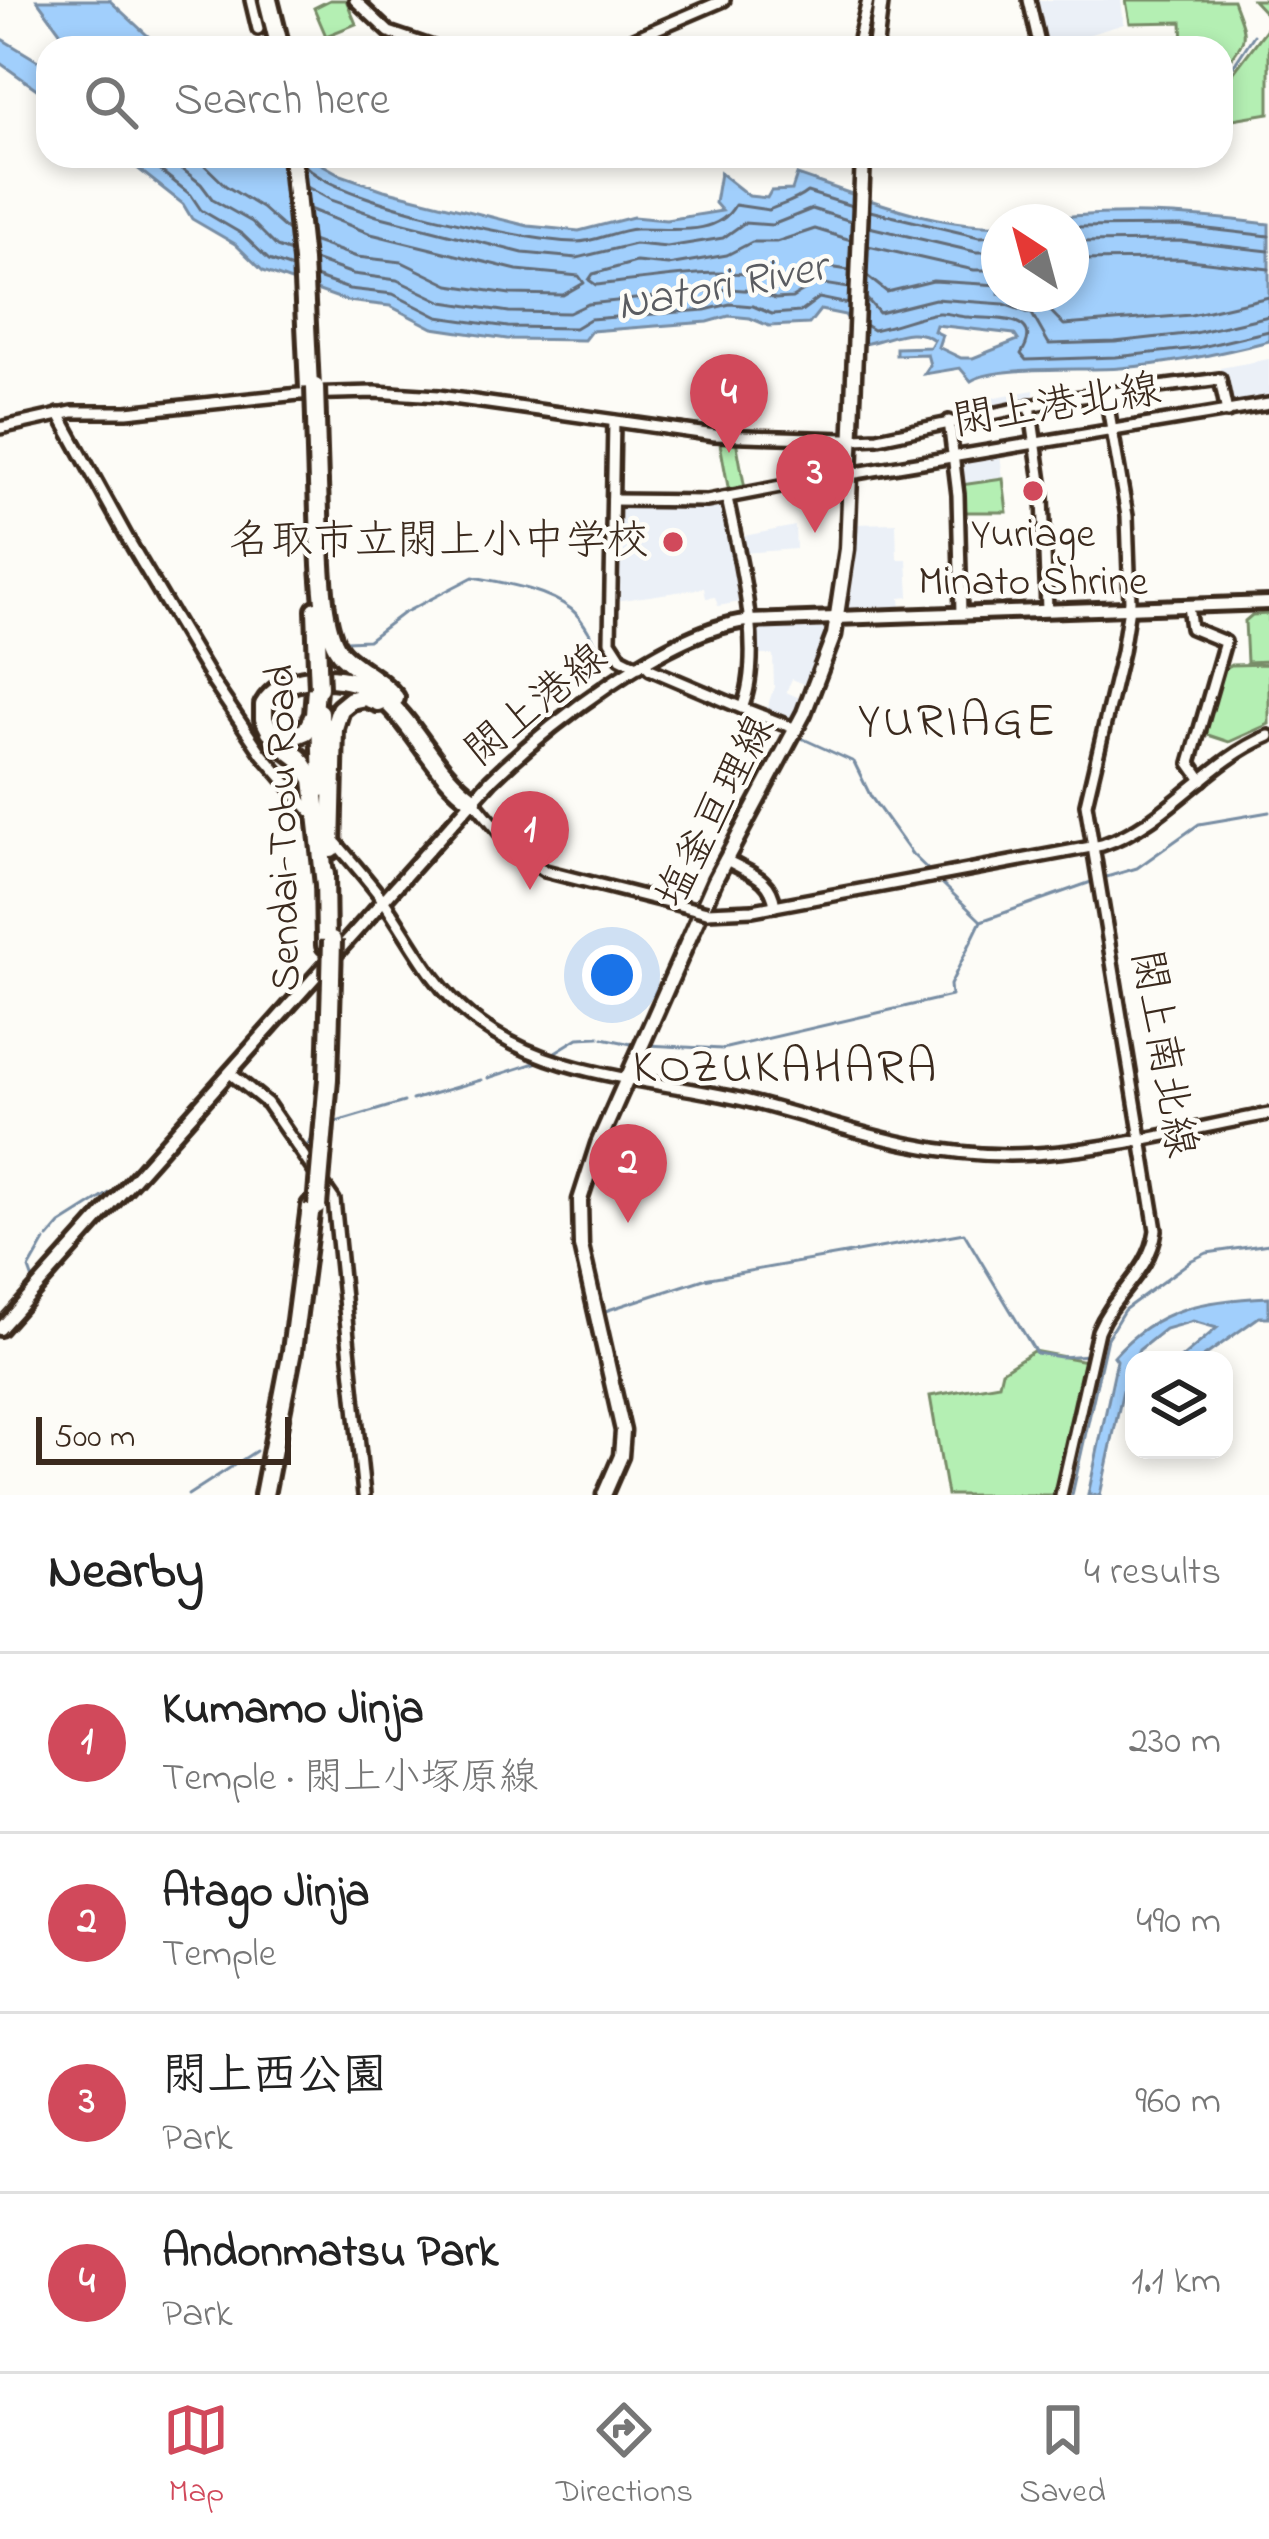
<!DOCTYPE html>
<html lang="en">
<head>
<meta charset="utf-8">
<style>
  body { margin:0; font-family:"Indie Flower","Klee One",sans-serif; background:#f6f6f6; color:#222 }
  .controls { position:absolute; right:36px; bottom:36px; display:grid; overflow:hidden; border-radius:24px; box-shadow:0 6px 18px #0003 }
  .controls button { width:108px; height:108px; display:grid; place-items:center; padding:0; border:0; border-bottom:3px solid #e0e0e0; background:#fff; color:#222; font:60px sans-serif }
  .compass { position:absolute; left:981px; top:204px; width:108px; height:108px; border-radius:50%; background:#fff; box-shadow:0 6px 18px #0003; rotate:324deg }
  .scale { position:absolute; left:36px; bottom:30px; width:255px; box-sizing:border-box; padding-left:12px; border:6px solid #3b2a1e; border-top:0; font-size:33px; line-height:42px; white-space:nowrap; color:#3b2a1e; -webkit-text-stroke:9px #fdfcf7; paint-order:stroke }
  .you { position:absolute; left:612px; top:975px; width:42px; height:42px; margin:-30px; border:9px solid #fff; border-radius:50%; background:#1a73e8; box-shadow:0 0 0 18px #1a73e833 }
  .badge { display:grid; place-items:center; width:78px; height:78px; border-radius:50%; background:#d1495b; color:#fff; font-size:39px; font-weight:700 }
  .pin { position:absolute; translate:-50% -99px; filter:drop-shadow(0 3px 6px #0008) }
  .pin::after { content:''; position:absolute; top:63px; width:42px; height:36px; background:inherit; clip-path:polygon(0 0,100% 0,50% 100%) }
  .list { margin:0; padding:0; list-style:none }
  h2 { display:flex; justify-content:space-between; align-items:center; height:156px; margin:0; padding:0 48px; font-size:51px }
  h2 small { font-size:39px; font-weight:400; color:#767676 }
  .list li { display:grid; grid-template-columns:78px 1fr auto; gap:36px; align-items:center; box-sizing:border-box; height:180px; padding:0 48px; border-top:3px solid #e0e0e0 }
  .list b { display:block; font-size:45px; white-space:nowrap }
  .list p { margin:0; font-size:39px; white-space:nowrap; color:#767676 }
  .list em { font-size:39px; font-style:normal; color:#767676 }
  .icon { flex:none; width:66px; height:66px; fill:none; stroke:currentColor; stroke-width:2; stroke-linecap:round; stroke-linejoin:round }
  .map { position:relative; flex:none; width:1269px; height:1495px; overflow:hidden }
  .search { position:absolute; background:#fff; box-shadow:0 6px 18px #0003; left:36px; right:36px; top:36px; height:132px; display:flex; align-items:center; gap:30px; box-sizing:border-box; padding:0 42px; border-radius:36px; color:#767676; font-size:45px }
  .sheet { height:876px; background:#fff }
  nav { display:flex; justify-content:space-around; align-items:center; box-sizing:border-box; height:168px; border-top:3px solid #e0e0e0; background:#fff; font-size:33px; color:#767676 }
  nav a { display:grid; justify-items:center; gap:6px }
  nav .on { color:#d1495b }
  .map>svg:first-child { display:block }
</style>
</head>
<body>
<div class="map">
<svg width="1269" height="1495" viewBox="0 0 1269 1495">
  <rect width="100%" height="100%" fill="#fdfcf7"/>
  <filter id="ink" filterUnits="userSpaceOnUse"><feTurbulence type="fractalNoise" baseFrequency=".00833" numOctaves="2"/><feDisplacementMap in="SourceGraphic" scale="24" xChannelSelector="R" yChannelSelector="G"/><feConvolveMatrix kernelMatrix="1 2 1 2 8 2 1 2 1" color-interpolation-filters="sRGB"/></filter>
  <g filter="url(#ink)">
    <g fill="#ebf0f7">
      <polygon points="1037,0 1121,0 1124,24 1044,48 1034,5"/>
      <polygon points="1269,359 1269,401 1228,408 1220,368"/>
      <polygon points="1034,390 1034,403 966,415 962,403"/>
      <polygon points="1000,455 1003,479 961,485 961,461"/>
      <polygon points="718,503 725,506 740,602 718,606 715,597 706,598 704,588 615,601 617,504"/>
      <polygon points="896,523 897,559 907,559 909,597 900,598 901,609 849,611 846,607 853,524"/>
      <polygon points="795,526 796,549 742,553 739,537"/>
      <polygon points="827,623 830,627 810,687 792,679 786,692 804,700 793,723 765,714 774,687 773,655 753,655 751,630 755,626"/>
    </g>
    <g fill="#b4efb3" stroke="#788c68" stroke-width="3">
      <polygon points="330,0 346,0 356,24 326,36 314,8"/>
      <path d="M1126,0H1233C1248,41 1249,35 1221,72V48H1183L1182,22L1130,23Z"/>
      <polygon points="1253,0 1269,0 1269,113 1221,121 1221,89 1268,27 1267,15"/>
      <polygon points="719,438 736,440 745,489 729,492"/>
      <polygon points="1003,479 1007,512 962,512 961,485"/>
      <polygon points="1269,614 1269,661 1247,662 1245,621 1252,615"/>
      <polygon points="1269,664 1269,724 1229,742 1208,735 1206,729 1224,669 1231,665"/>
      <polygon points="1033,1351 1086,1361 1056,1495 947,1495 930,1396 999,1384 1002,1371"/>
    </g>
    <g fill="#a1cffc" stroke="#788da3" stroke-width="3" fill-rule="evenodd">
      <polygon points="37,0 109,0 161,48 72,48"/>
      <polygon points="0,38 48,67 48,97 0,63"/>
      <path d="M122,156H307L341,175L384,190L528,226L579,231L633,217L666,220L722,211L715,203L720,173L749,196L767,198L771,191L792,190L797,175C857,195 935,228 999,225V294H1071V222H1025C1107,208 1187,214 1269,224V341C1219,354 1171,364 1120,368C1086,371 995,365 971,381L960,368L924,374L930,365L927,354L896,355V348L930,347L934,340C913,324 888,340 863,344L845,315L820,310L809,324L769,326L750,318L729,316L708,322L591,331L584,340L507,339L433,328L390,306L347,301L263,271L235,244L192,219L183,204ZM936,325L1014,334L1018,340L973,358H961L938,347L942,335L934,331Z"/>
      <path d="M1269,1297V1317H1259L1199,1360H1179L1217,1328L1193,1321L1165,1329L1139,1350L1125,1381L1100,1495H1088L1117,1360L1114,1356C1157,1307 1205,1300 1269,1297Z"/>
    </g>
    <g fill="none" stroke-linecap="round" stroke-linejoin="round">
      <g stroke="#646c77" stroke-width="3">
        <polyline points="142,156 191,195 201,210 242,234 269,260 292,268"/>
        <polyline points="166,156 201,184 213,200 252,222 277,247 291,252"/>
        <polyline points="195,156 226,186 262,208 289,232"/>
        <path d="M304,164C330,200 525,241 574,242C595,243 615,230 636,229C670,228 717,238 735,205L769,210C783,204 796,201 807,192L852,206"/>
        <polyline points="307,187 331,200 377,216 523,253 577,258 635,244 667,247 723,238 744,223 772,225 812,209 851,221"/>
        <polyline points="309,209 371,234 517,270 579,276 584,283 563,295 510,294 449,285 402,262 357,257 312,241"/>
        <polyline points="870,211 979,237 999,236"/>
        <polyline points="869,227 976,252 999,252"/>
        <polyline points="1071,227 1182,226 1269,236"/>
        <polyline points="1071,242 1181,241 1269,251"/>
        <polyline points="868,246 974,270 999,270"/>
        <polyline points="314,260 353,274 397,280 443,302 509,312 569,313 588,304 730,289 756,291 775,299 792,298 817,283 849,288"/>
        <polyline points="1071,260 1180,259 1269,269"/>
        <path d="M849,270L815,265L781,281C731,263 650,280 596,285L589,280L593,274L636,262L668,265L727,255L752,242H776L815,229L851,240"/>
        <polyline points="867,276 887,292 933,281 999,285"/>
        <polyline points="315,277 349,289 393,294 438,317 508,327 575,328 590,319 705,310 730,304 753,306 772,314 800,312 819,298 848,304"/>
        <polyline points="1034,294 1064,325 1191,315 1269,297"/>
        <polyline points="866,298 879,313 935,299 1004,304 1032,314 1049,344 1115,342 1195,333 1269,316"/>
        <path d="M865,325L873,330C896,326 917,316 938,313C948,312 958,317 968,317C991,320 1047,313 1021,354L1026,360L1116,357L1197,348L1269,331"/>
      </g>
      <g stroke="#788da3" stroke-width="3">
        <polyline points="1221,85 1254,35"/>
        <polyline points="69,418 85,416"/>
        <polyline points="8,431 56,423"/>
        <path d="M346,641L368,640L402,614L473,577C504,583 545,589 571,609C593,627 591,655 628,668"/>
        <polyline points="638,671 790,734"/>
        <polyline points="799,737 854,762 871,797 912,854 981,921 1094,881"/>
        <polyline points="1103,878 1137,868 1199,824 1269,812"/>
        <polyline points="603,1038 636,1045"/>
        <polyline points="648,1045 722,1049 951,996 950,985 981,921"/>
        <polyline points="552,1054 578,1038 599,1037"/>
        <polyline points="488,1078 538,1062"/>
        <polyline points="412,1100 481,1080"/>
        <polyline points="333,1123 404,1102"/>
        <polyline points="305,1148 314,1137"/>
        <polyline points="48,1238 60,1224 122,1185"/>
        <polyline points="34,1283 29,1269 45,1241"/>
        <polyline points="602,1312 704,1279 964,1233 1036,1353 1060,1357 1089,1355"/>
        <polyline points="188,1495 256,1451"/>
        <polyline points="1072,1495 1107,1338 1124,1310 1192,1260 1207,1253 1269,1244"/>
      </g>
      <defs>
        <g id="tertiary">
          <polyline points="251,0 258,29"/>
          <polyline points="355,0 389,32 436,48"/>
          <polyline points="1029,0 1040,48"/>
          <polyline points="612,48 724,0"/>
          <polyline points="857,48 868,0"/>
          <polyline points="1030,405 1043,496 1047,610"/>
          <polyline points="59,414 129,541 213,682 262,754 314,815"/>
          <polyline points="614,421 610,641 621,658 639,667"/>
          <polyline points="949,421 958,495 961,613"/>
          <polyline points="0,428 72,412 127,412 299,394 375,392 439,396 715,435 845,439"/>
          <polyline points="856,439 878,438 1059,400 1220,379 1227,412"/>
          <polyline points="856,473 1269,404"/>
          <polyline points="613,500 707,501 843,475"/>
          <polyline points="1188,606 1191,628 1225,642 1190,763 1202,780"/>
          <path d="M644,663L650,669L742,708C765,652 739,557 727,498"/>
          <polyline points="742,708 796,729"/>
          <polyline points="473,800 516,852 545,871 695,909"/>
          <path d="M337,844C352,862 369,881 383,900C411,940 431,984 470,1016C547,1079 651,1078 744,1100C836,1123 912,1155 1009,1155C1095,1154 1184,1130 1269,1114"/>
          <path d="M725,859C748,873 771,876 775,906"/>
          <path d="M707,912L753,910L1102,845C1168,823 1206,762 1269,736"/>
          <polyline points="230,1073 267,1103 334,1200 364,1495"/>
          <path d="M1061,1495L1098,1331C1114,1292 1150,1274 1156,1230L1086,804L1122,652L1130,601L1127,516L1106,395"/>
        </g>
        <path id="secondary" d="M0,1329L491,780C548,725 668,631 746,621L1269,603"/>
        <g id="primary">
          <polyline points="875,48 881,0"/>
          <polyline points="604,1495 621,1456 623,1431 581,1246 580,1200 598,1144 715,880 804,713 834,635 847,549 863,156"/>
        </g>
        <g id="motorway">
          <polyline points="268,0 280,48"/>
          <polyline points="292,156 303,261 309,388"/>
          <polyline points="318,483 320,542"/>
          <path d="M319,531C322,563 320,632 342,655C358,671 380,679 395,698"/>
          <polyline points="316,610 318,665"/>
          <path d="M316,688L314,715L306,731L289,738L270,731L264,719V705C274,688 291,681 311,679C402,667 414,760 473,800"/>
          <polyline points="320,712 322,788"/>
          <polyline points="274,739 299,758 313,779 325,885"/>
          <polyline points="331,849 334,728 340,709 351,700 365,697 378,702"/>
          <polyline points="325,874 326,945"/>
          <polyline points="328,1079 331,979"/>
          <polyline points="264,1495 292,1351 311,1206"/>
        </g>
      </defs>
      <use href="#tertiary" stroke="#3b2a1e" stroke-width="18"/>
      <use href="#secondary" stroke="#3b2a1e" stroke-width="20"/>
      <use href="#primary" stroke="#3b2a1e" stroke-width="21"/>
      <use href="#motorway" stroke="#3b2a1e" stroke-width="26"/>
      <use href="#tertiary" stroke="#fdfcf7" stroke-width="9"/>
      <use href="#secondary" stroke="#fdfcf7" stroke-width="10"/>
      <use href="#primary" stroke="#fdfcf7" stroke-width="12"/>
      <use href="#motorway" stroke="#fdfcf7" stroke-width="16"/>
      <defs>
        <polyline id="tertiary-bridge" points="695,909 707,912"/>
        <g id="motorway-bridge">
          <polyline points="315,387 318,483"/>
          <polyline points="318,665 319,688"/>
          <polyline points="331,979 332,940"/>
          <polyline points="317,1206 328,1079"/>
        </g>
      </defs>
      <use href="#tertiary-bridge" stroke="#3b2a1e" stroke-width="18" stroke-linecap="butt"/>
      <use href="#motorway-bridge" stroke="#3b2a1e" stroke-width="26" stroke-linecap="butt"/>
      <use href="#tertiary-bridge" stroke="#fdfcf7" stroke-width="9"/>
      <use href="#motorway-bridge" stroke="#fdfcf7" stroke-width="16"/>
    </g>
  </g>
  <g fill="#d1495b" stroke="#fdfcf7" stroke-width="4.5">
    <circle cx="1033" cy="491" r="12"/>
    <circle cx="673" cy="542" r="12"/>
  </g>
  <g text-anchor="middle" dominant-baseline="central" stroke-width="9" stroke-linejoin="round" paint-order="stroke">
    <g font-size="42" fill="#3b2a1e" stroke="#fdfcf7">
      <text transform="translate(1057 407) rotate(-9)">閖上港北線</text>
      <text transform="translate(537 706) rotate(-39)">閖上港線</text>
      <text transform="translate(717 812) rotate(-63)">塩釜亘理線</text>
      <text transform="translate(285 828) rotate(-91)">Sendai-Tobu Road</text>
      <text transform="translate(1162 1054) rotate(80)">閖上南北線</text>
    </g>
    <g font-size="42" fill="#3b2a1e" stroke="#fdfcf7">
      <text x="1033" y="535">Yuriage<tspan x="1033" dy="48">Minato Shrine</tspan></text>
      <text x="649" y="542" text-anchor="end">名取市立閖上小中学校</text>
    </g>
    <g font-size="45" font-style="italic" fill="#5a5c61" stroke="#fdfcf7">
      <text transform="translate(722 288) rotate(-11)">Natori River</text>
    </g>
    <g font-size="48" letter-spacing="3" fill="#3b2a1e" stroke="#fdfcf7">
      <text x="958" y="723">YURIAGE</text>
      <text x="786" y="1069">KOZUKAHARA</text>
    </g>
  </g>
</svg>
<div class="controls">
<button><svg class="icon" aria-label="layers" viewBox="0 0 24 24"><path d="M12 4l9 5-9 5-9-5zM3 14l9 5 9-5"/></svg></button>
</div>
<svg class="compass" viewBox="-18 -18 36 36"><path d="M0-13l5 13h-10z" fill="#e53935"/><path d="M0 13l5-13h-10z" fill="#767676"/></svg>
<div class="scale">500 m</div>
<div class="you"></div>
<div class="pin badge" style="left:530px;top:890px">1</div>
<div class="pin badge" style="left:628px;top:1223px">2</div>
<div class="pin badge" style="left:815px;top:533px">3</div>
<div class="pin badge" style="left:729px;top:453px">4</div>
<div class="search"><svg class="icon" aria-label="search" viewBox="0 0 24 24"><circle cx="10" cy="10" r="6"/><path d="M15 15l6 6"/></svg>Search here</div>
</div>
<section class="sheet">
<h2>Nearby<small>4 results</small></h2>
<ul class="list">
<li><span class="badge">1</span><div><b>Kumamo Jinja</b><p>Temple · 閖上小塚原線</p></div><em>230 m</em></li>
<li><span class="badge">2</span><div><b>Atago Jinja</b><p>Temple</p></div><em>490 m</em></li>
<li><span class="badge">3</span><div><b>閖上西公園</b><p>Park</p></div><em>960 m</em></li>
<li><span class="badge">4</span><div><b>Andonmatsu Park</b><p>Park</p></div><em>1.1 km</em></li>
</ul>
</section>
<nav>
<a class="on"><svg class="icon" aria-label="map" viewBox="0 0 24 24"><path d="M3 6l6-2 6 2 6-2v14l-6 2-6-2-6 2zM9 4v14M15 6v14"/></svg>Map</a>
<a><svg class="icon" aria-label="directions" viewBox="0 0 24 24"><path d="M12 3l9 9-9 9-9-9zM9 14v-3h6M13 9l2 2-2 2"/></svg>Directions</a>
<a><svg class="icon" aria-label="saved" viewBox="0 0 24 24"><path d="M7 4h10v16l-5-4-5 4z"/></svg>Saved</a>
</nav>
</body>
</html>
